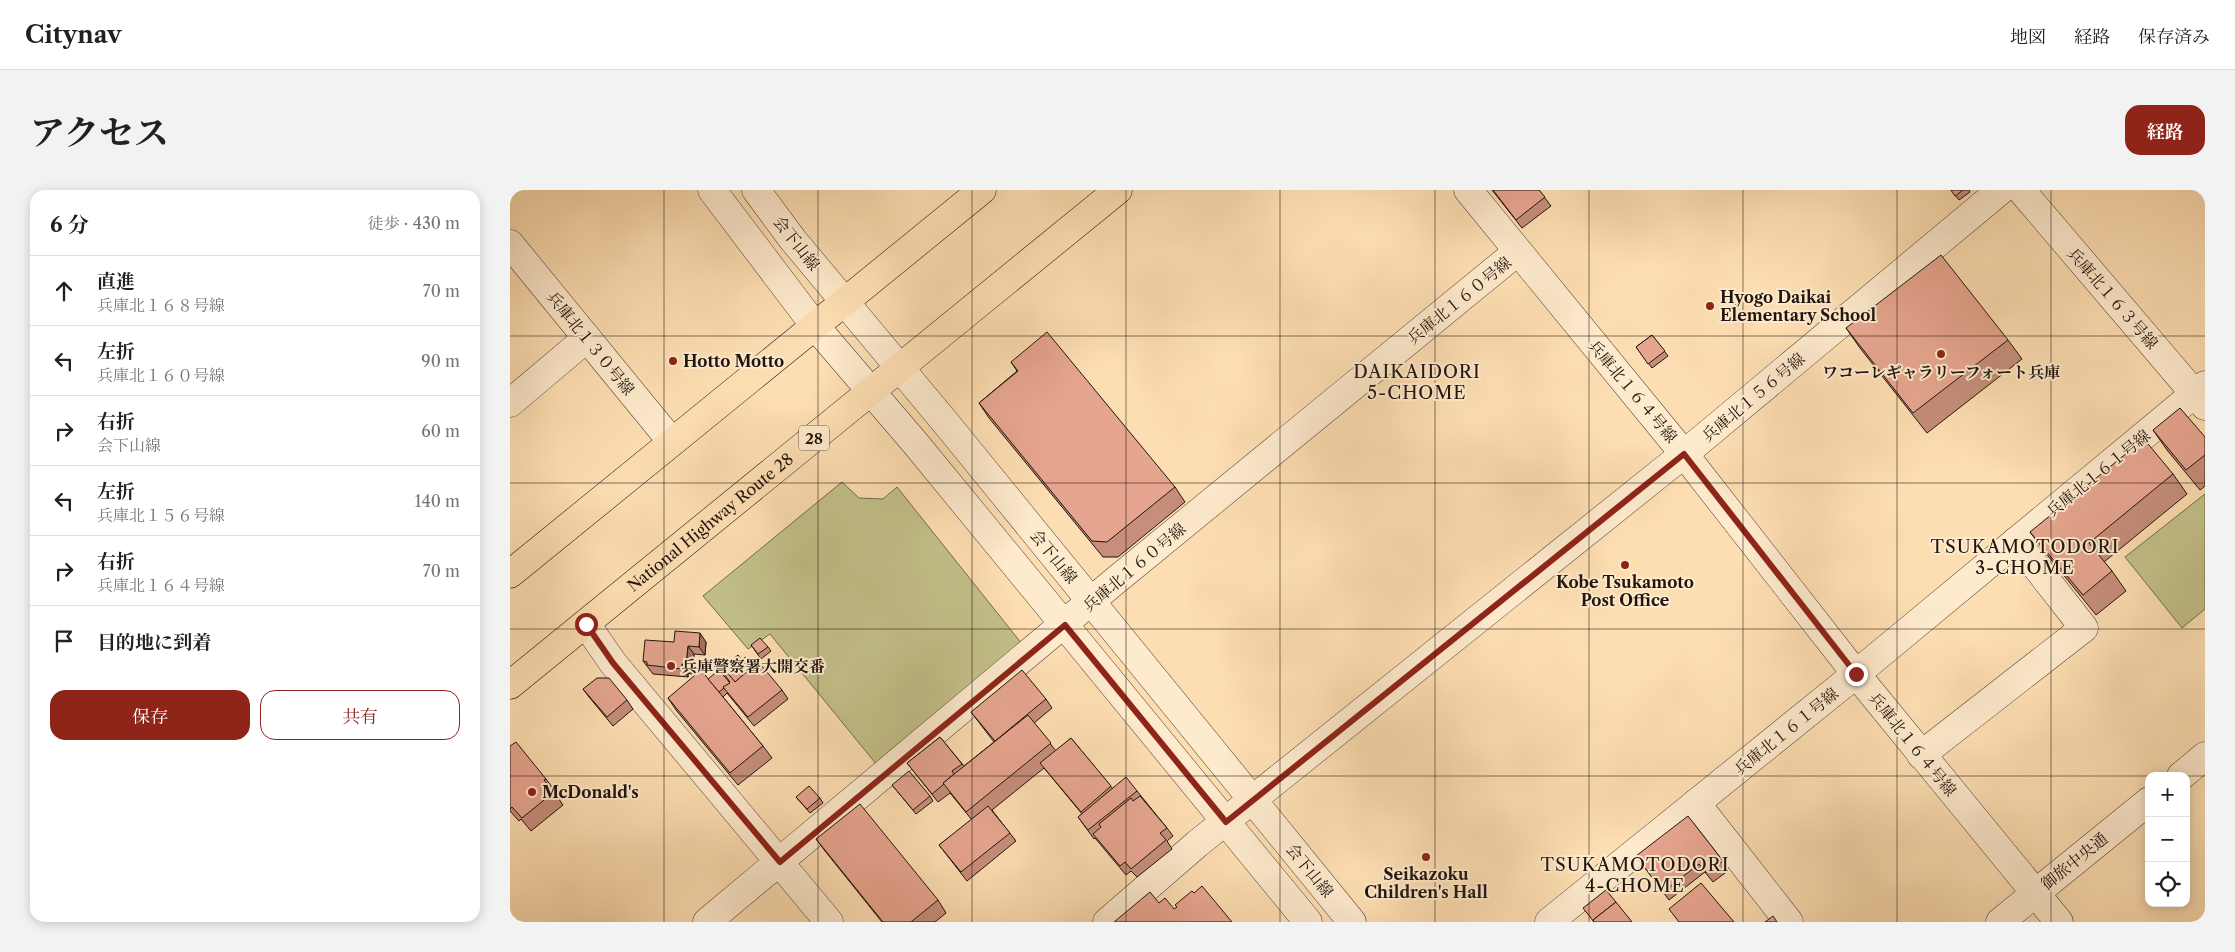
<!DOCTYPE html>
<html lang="ja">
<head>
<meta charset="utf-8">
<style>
  body { margin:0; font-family:"Libre Caslon Text","Noto Serif JP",serif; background:#f2f2f2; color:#202124 }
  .controls { position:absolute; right:15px; bottom:15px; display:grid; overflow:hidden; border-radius:10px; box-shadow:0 2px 12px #0003 }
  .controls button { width:45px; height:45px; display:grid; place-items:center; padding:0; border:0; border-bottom:1px solid #e0e0e0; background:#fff; color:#202124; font:25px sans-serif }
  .stop { position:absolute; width:15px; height:15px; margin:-11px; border:4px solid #8f2418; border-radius:50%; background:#fff }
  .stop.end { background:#8f2418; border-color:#fff; box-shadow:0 1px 5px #0008 }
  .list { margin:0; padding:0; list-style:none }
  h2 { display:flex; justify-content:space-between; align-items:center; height:65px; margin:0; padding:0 20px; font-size:21px }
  h2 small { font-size:16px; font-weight:400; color:#757577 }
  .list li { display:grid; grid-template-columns:32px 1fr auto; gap:15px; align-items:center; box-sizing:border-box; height:70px; padding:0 20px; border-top:1px solid #e0e0e0 }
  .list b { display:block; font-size:19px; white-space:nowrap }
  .list p { margin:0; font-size:16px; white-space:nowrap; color:#757577 }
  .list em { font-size:16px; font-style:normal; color:#757577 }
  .actions { display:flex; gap:10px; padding:15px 20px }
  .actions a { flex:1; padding:11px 0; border:1px solid #8f2418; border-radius:15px; text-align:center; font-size:18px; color:#8f2418 }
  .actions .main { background:#8f2418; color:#fff }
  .icon { flex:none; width:28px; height:28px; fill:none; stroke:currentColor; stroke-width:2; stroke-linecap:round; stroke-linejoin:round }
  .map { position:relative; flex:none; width:1695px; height:732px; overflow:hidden; border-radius:15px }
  header { display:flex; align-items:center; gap:30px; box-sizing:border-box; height:70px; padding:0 25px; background:#fff; border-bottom:1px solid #e0e0e0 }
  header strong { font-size:24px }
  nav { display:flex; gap:28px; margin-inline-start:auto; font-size:18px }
  .intro { display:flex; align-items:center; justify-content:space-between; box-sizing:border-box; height:120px; padding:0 30px }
  h1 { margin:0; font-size:35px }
  .button { padding:12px 22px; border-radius:15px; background:#8f2418; color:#fff; font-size:18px; font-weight:700 }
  main { display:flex; gap:30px; padding:0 30px }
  aside { flex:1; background:#fff; border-radius:15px; box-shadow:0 2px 12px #0003 }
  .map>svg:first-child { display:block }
</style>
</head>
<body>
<header>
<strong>Citynav</strong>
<nav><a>地図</a><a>経路</a><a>保存済み</a></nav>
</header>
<div class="intro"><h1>アクセス</h1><a class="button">経路</a></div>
<main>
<aside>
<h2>6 分<small>徒歩 · 430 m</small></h2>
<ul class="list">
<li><svg class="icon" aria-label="ahead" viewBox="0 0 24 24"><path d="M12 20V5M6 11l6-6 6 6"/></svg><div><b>直進</b><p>兵庫北１６８号線</p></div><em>70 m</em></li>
<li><svg class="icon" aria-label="left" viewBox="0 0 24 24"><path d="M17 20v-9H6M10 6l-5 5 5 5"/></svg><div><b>左折</b><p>兵庫北１６０号線</p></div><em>90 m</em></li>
<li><svg class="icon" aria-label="right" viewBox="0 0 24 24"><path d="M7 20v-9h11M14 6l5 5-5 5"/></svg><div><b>右折</b><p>会下山線</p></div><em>60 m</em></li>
<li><svg class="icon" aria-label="left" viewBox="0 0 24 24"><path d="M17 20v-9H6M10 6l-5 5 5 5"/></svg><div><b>左折</b><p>兵庫北１５６号線</p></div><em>140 m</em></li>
<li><svg class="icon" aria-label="right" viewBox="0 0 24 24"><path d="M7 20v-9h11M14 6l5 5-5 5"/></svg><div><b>右折</b><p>兵庫北１６４号線</p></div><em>70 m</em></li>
<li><svg class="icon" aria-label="arrive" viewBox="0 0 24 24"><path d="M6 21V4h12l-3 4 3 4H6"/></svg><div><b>目的地に到着</b></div></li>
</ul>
<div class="actions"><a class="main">保存</a><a>共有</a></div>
</aside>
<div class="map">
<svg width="1695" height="732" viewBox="0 0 1695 732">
  <rect width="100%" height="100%" fill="#fddeb2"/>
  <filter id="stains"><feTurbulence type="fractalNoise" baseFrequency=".004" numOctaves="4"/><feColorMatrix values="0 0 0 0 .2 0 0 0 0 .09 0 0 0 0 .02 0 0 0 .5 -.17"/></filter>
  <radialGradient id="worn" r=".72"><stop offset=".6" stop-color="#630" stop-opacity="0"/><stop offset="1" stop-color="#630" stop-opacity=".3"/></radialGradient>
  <g fill="#c3c089" stroke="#726a4c">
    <polygon points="332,292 349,308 373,309 387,297 512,454 367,575 260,444 238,459 193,406"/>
    <polygon points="1695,304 1695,419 1672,438 1615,367"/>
  </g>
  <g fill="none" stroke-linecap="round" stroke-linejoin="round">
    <defs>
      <g id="minor">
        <polyline points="202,0 305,136 406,254 798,732"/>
        <polyline points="246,0 283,50 435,232 842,732"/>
        <polyline points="958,0 1174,264 1346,484 1549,732"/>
        <polyline points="1511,0 1695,216"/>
        <polyline points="0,54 162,252"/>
        <polyline points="0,213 77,148"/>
        <polyline points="76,434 103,473 319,732"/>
        <polyline points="1411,565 1574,438 1506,351"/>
        <polyline points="1671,586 1695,566"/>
        <polyline points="1186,613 1279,732"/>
        <polyline points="197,732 605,391 1007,62"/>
        <polyline points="597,732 687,654 1174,264 1491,0"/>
        <polyline points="1039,732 1346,484 1695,195"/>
        <polyline points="1490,732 1639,611"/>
      </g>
      <g id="highway">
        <polyline points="0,384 472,0"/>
        <path id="s1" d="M0,495L608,0"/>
      </g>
    </defs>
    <use href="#minor" stroke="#584637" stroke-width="29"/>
    <use href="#highway" stroke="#21140e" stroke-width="29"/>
    <use href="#minor" stroke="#feeacd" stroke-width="28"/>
    <use href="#highway" stroke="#fddeb2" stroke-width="28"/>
  </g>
  <g fill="#c68e7b" stroke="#21140e">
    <polygon points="982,0 1029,0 1041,16 1012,38"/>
    <polygon points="1441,0 1459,0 1460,2 1449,10"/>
    <polygon points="1336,138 1498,150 1512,169 1417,243 1350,158"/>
    <polygon points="1142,145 1158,166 1142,178 1126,157"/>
    <polygon points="501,172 665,297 675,312 608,367 593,367 479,228 469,213 507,181"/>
    <polygon points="1643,240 1695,247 1695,296 1690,300 1657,260"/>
    <polygon points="1663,284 1677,304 1594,372 1602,381 1616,401 1586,425 1534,361 1520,342"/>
    <polygon points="164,452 196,452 195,465 184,464 182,484 178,483 178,487 143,484 133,471"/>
    <polygon points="241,455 258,457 261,461 251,469"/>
    <polygon points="235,474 242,474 272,500 278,509 244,536 217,503 213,507 253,556 262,568 228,595 166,520 158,508 199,491 219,492 216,483 212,478"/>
    <polygon points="73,499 117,510 123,519 103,536 79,507"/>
    <polygon points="536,509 542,518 524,533 546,561 561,548 603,599 627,601 657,638 663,646 657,651 662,659 627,687 621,681 616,685 585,648 584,649 568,627 572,624 534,578 482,620 506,651 457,691 429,655 462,630 440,603 428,612 397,573 430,547 454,576 484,552 461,522"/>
    <polygon points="0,556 36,589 45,601 44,602 53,615 21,641 11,629 9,631 0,621"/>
    <polygon points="382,595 420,606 423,611 406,624"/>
    <polygon points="286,607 310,608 313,613 300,623"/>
    <polygon points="306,649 428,710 436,723 425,732 372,732 315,661"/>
    <polygon points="1126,666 1213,671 1219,680 1203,692 1195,682 1159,710"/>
  </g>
  <g fill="#a17464" stroke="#21140e">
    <polygon points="190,443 196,452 195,465 189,457"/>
    <polygon points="178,456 184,464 182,484 176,475"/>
    <polygon points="172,474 178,483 178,487 172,479"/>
  </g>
  <g fill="#e6a58f" stroke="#21140e">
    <polygon points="983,0 1029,0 1035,7 1006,30"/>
    <polygon points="1441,0 1453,0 1445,6"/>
    <polygon points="1431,65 1498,150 1403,223 1336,138"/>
    <polygon points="537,142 665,297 597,352 582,351 469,213 508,181 501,172"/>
    <polygon points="1142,145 1155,161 1138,174 1126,157"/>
    <polygon points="1670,218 1695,247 1695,265 1676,280 1643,240"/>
    <polygon points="1634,249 1663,284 1579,353 1602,381 1573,405 1520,342"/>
    <polygon points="165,441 190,443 189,457 178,456 176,475 172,474 172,479 137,475 137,472 133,471 135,450 164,452"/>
    <polygon points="250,448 258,457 248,464 241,455"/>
    <polygon points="228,465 240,480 225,492 212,478"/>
    <polygon points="236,467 242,474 247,470 272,500 238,527 213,497 220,492 214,484 217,482 225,492 240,479 232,469"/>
    <polygon points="191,480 253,556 220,583 158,508"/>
    <polygon points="209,480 220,493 213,497 214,498 209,502 198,489"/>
    <polygon points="512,480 536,509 485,551 461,522"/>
    <polygon points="87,488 99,488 117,510 97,527 73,499"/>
    <polygon points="518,525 541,553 456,622 433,593"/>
    <polygon points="430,547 452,574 442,581 444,584 433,593 434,594 422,604 397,573"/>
    <polygon points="561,548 601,596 571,622 530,573"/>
    <polygon points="6,552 36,589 34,590 44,602 12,628 2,617 0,619 0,556"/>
    <polygon points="399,581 420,606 403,620 382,595"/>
    <polygon points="616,587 627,601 578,640 568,627"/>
    <polygon points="299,596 310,608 297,619 286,607"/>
    <polygon points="630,606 657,638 650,643 656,650 621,679 615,672 610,676 583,644 591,637 589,634 621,608 623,611"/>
    <polygon points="350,614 428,710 401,732 373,732 306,649"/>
    <polygon points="478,616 500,643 451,682 429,655"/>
    <polygon points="1178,626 1213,671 1197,683 1189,674 1153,702 1126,666"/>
    <polygon points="1191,693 1224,732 1169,732 1159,719"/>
    <polygon points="692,696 722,732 604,732 640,702 649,713 655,708 664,719 667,717 665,715 682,701 684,703"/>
    <polygon points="1096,700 1106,712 1083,730 1084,732 1073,718"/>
    <polygon points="1106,712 1122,732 1084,732 1083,730"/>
    <polygon points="1263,726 1267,732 1255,732"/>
  </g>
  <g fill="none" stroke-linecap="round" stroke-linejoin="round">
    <polyline stroke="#8f2418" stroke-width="6" points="76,434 103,473 270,672 555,435 716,632 1174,264 1346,484"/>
  </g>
  <path fill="none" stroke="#21140e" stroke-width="1" stroke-opacity="0.55" d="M154,0V732M308,0V732M462,0V732M616,0V732M770,0V732M925,0V732M1079,0V732M1233,0V732M1387,0V732M1541,0V732M0,146H1695M0,293H1695M0,439H1695M0,586H1695"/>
  <g fill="#8f2418" stroke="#feeacd" stroke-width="2">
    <circle cx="1200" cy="116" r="5"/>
    <circle cx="1431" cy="164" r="5"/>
    <circle cx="163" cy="171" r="5"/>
    <circle cx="1115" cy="375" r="5"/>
    <circle cx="161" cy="476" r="5"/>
    <circle cx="22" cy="602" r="5"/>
    <circle cx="916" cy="667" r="5"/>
  </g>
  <g text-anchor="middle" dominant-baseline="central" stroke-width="4" stroke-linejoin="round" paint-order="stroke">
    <rect fill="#feeacd" stroke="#635447" stroke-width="1" x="289" y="235.5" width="30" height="25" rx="4"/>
    <g font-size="15" font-weight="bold" fill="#21140e">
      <text x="304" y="248">28</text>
    </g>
    <g font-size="16" fill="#21140e" stroke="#feeacd">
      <text transform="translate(287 53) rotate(52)">会下山線</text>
      <text transform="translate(1603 108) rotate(49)">兵庫北１６３号線</text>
      <text transform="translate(949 110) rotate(-39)">兵庫北１６０号線</text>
      <text transform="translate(81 153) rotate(51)">兵庫北１３０号線</text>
      <text transform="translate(1123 201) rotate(50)">兵庫北１６４号線</text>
      <text transform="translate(1243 207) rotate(-40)">兵庫北１５６号線</text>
      <text transform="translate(1588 283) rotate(-39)">兵庫北１６１号線</text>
      <text stroke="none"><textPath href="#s1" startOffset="258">National Highway Route 28</textPath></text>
      <text transform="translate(544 366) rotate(51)">会下山線</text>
      <text transform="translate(624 377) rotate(-40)">兵庫北１６０号線</text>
      <text transform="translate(1276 541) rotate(-39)">兵庫北１６１号線</text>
      <text transform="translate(1403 554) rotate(51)">兵庫北１６４号線</text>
      <text transform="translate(1564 671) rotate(-39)">御旅中央通</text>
      <text transform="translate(800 680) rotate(51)">会下山線</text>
    </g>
    <g font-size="16" font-weight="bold" fill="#21140e" stroke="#feeacd" text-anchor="start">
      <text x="1210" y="107">Hyogo Daikai<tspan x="1210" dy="18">Elementary School</tspan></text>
      <text x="173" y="171">Hotto Motto</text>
      <text x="1431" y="182" text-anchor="middle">ワコーレギャラリーフォート兵庫</text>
      <text x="1115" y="392" text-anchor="middle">Kobe Tsukamoto<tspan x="1115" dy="18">Post Office</tspan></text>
      <text x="171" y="476">兵庫警察署大開交番</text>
      <text x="32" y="602">McDonald's</text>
      <text x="916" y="684" text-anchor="middle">Seikazoku<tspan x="916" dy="18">Children's Hall</tspan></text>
    </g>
    <g font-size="18" letter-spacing="1" fill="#21140e" stroke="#feeacd">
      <text x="907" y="182">DAIKAIDORI<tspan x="907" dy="21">5-CHOME</tspan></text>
      <text x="1515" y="357">TSUKAMOTODORI<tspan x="1515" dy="21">3-CHOME</tspan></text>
      <text x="1125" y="675">TSUKAMOTODORI<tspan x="1125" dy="21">4-CHOME</tspan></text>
    </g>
  </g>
  <rect width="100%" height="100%" filter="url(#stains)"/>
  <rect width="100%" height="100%" fill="url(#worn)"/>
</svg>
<div class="controls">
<button>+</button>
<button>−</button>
<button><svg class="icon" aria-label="locate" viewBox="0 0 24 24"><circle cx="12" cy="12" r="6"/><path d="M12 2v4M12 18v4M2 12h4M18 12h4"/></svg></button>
</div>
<div class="stop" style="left:76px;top:434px"></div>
<div class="stop end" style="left:1346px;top:484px"></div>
</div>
</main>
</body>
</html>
